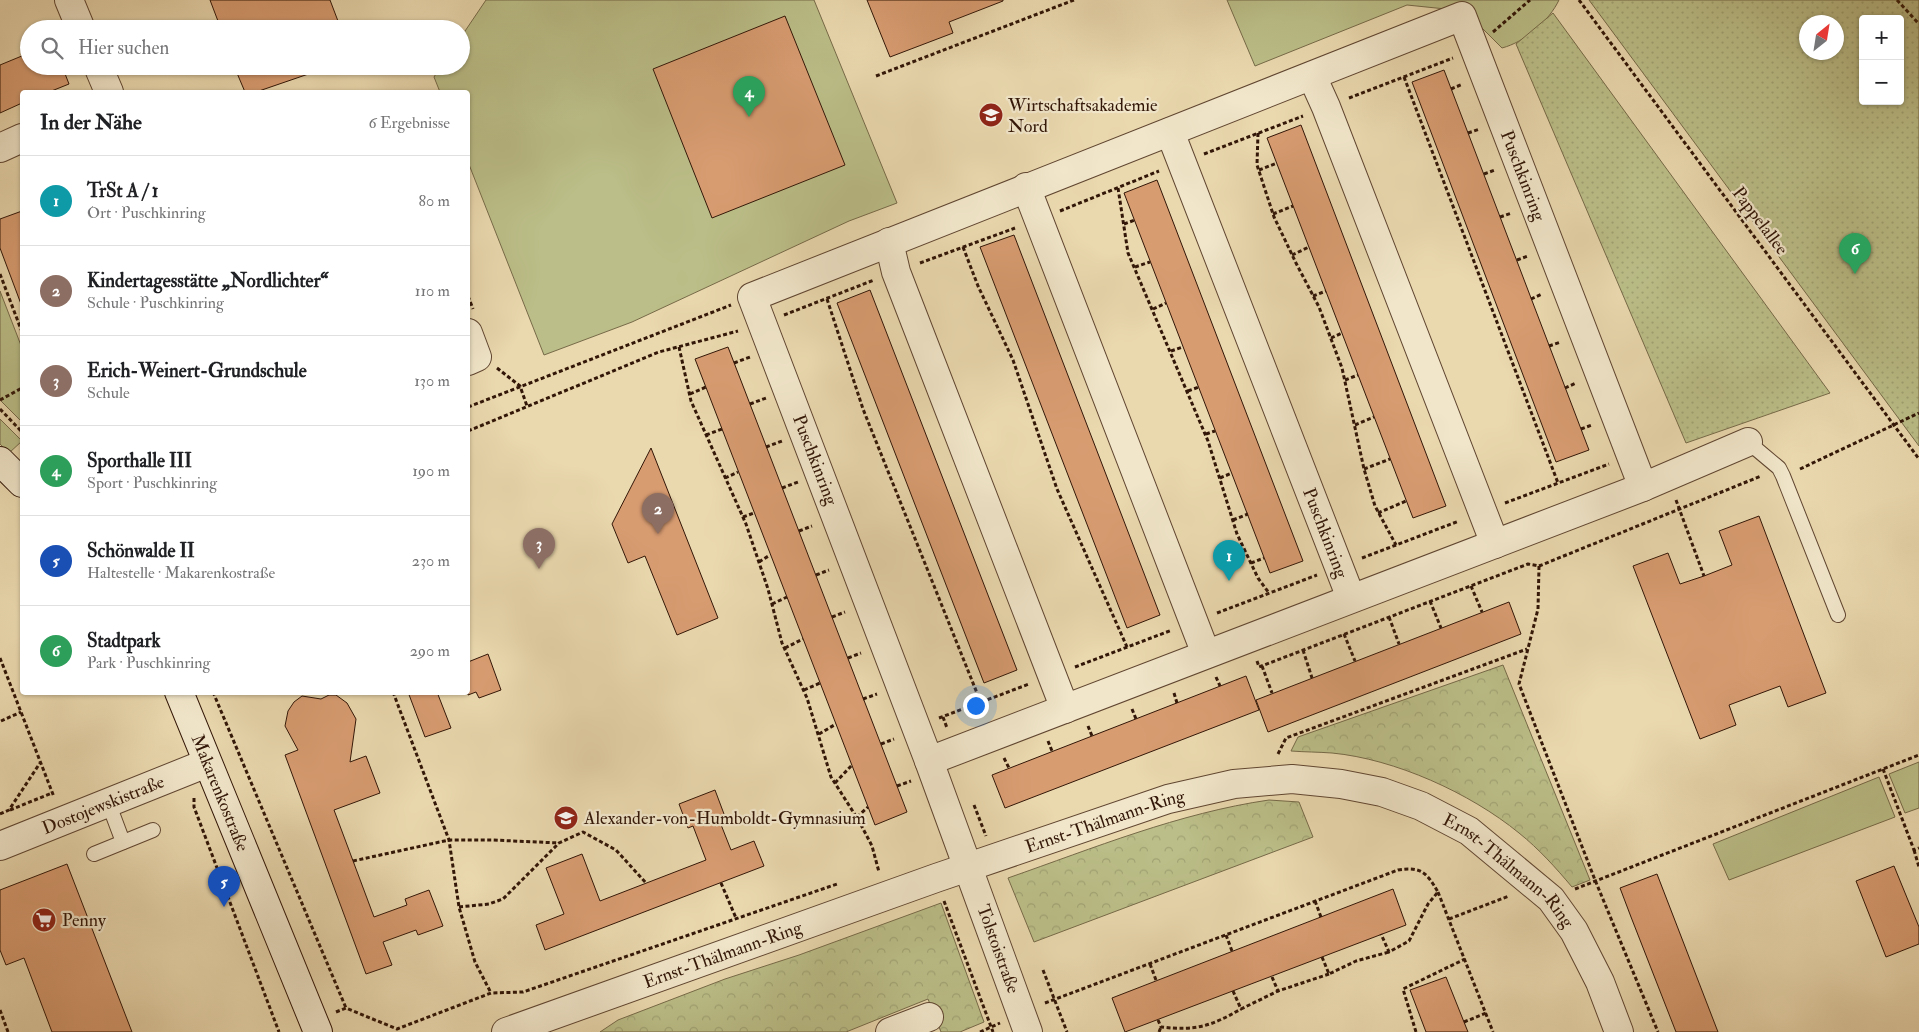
<!DOCTYPE html>
<html lang="de">
<head>
<meta charset="utf-8">
<style>
  body { margin:0; font-family:"IM FELL Double Pica",serif; background:#f6f6f6; color:#202124 }
  .controls { position:absolute; right:15px; top:15px; display:grid; overflow:hidden; border-radius:5px; box-shadow:0 1px 4px #0004 }
  .controls button { width:45px; height:45px; display:grid; place-items:center; padding:0; border:0; border-bottom:1px solid #e0e0e0; background:#fff; color:#202124; font:25px sans-serif }
  .compass { position:absolute; left:1799px; top:15px; width:45px; height:45px; border-radius:50%; background:#fff; box-shadow:0 1px 4px #0004; rotate:30deg }
  .you { position:absolute; left:975px; top:705px; width:18px; height:18px; margin:-12px; border:4px solid #fff; border-radius:50%; background:#1a73e8; box-shadow:0 0 0 8px #1a73e833 }
  .badge { display:grid; place-items:center; width:32px; height:32px; border-radius:50%; background:#8f2418; color:#fff; font-size:16px; font-weight:700 }
  .pin { position:absolute; translate:-50% -41px; filter:drop-shadow(0 1px 2px #0008) }
  .pin::after { content:''; position:absolute; top:26px; width:18px; height:15px; background:inherit; clip-path:polygon(0 0,100% 0,50% 100%) }
  .list { margin:0; padding:0; list-style:none }
  h2 { display:flex; justify-content:space-between; align-items:center; height:65px; margin:0; padding:0 20px; font-size:21px }
  h2 small { font-size:16px; font-weight:400; color:#757577 }
  .list li { display:grid; grid-template-columns:32px 1fr auto; gap:15px; align-items:center; box-sizing:border-box; height:90px; padding:0 20px; border-top:1px solid #e0e0e0 }
  .list b { display:block; font-size:19px; white-space:nowrap }
  .list p { margin:0; font-size:16px; white-space:nowrap; color:#757577 }
  .list em { font-size:16px; font-style:normal; color:#757577 }
  .icon { flex:none; width:28px; height:28px; fill:none; stroke:currentColor; stroke-width:2; stroke-linecap:round; stroke-linejoin:round }
  .map { position:relative; flex:none; width:1919px; height:1032px; overflow:hidden }
  .search { position:absolute; background:#fff; box-shadow:0 1px 4px #0004; left:20px; top:20px; width:450px; height:55px; display:flex; align-items:center; gap:12px; box-sizing:border-box; padding:0 18px; border-radius:28px; color:#757577; font-size:19px }
  .panel { position:absolute; background:#fff; box-shadow:0 1px 4px #0004; left:20px; top:90px; width:450px; height:605px; border-radius:5px }
  .map>svg:first-child { display:block }
</style>
</head>
<body>
<div class="map">
<svg width="1919" height="1032" viewBox="0 0 1919 1032">
  <defs>
    <pattern id="forest-crowns" width="20" height="18" patternUnits="userSpaceOnUse" patternTransform="scale(1.25)"><rect width="20" height="18" fill="#bbbe88"/><path d="M2 6a3 3 0 1 1 6 0M12 15a3 3 0 1 1 6 0" fill="none" stroke="#a1a374"/></pattern>
    <pattern id="park-dots" width="8" height="8" patternUnits="userSpaceOnUse" patternTransform="scale(1.25)"><rect width="8" height="8" fill="#bbbe88"/><path d="M2 2h.1M6 6h.1" fill="none" stroke="#a1a374" stroke-width="1.8" stroke-linecap="round"/></pattern>
  </defs>
  <rect width="100%" height="100%" fill="#ead8ae"/>
  <filter id="stains"><feTurbulence type="fractalNoise" baseFrequency=".004" numOctaves="4"/><feColorMatrix values="0 0 0 0 .2 0 0 0 0 .09 0 0 0 0 .02 0 0 0 .5 -.17"/></filter>
  <radialGradient id="worn" r=".72"><stop offset=".6" stop-color="#630" stop-opacity="0"/><stop offset="1" stop-color="#630" stop-opacity=".3"/></radialGradient>
  <g fill="#bbbe88" stroke="#766a48">
    <polygon points="486,0 814,0 897,203 849,221 632,322 544,355 468,162 468,92 440,92 434,77 441,66 461,66 461,37"/>
    <path d="M1227,0H1559C1549,21 1525,42 1502,48L1465,11L1407,5L1255,66Z"/>
    <polygon points="0,291 22,348 22,422 0,400"/>
    <polygon points="0,419 22,441 9,453 0,444"/>
    <polygon points="1919,762 1919,808 1905,813 1889,774"/>
    <polygon points="1879,777 1895,817 1729,880 1713,844"/>
  </g>
  <g fill="url(#forest-crowns)" stroke="#766a48">
    <path d="M1503,665L1590,880L1572,887C1556,868 1539,849 1519,833C1470,793 1395,759 1332,753C1319,752 1304,752 1291,751L1298,737Z"/>
    <path d="M1269,800L1299,802L1313,837L1034,942L1008,878C1094,848 1179,813 1269,800Z"/>
    <polygon points="941,903 984,1022 960,1032 941,1032 928,999 846,1032 600,1032 618,1020 725,979 799,955"/>
  </g>
  <g fill="url(#park-dots)" stroke="#766a48" fill-rule="evenodd">
    <path d="M1589,0H1919V446ZM1863,19H1900V101H1863ZM1806,22H1836V52H1806Z"/>
    <polygon points="1553,13 1830,393 1686,443 1516,44"/>
  </g>
  <g fill="#d89c71" stroke="#321607">
    <polygon points="210,0 330,0 341,29 221,29"/>
    <polygon points="867,0 1003,0 1003,1 949,22 953,33 890,57"/>
    <polygon points="785,16 845,165 712,218 653,69"/>
    <polygon points="29,53 29,66 62,66 69,84 49,92 22,92 22,103 0,113 0,65"/>
    <polygon points="234,66 322,66 323,69 256,92 245,92"/>
    <polygon points="1444,70 1589,450 1556,462 1412,82"/>
    <polygon points="1301,125 1446,506 1413,518 1267,138"/>
    <polygon points="1157,180 1303,561 1270,573 1124,193"/>
    <polygon points="22,211 22,303 21,304 0,248 0,219"/>
    <polygon points="1014,235 1160,615 1127,628 980,247"/>
    <polygon points="870,290 1017,670 984,683 837,303"/>
    <polygon points="728,347 907,812 875,825 695,359"/>
    <polygon points="651,448 718,618 677,635 645,556 628,563 612,524"/>
    <polygon points="1759,516 1826,693 1788,707 1780,686 1729,705 1736,725 1700,739 1633,566 1668,553 1680,584 1704,576 1732,565 1719,531"/>
    <polygon points="1509,602 1521,634 1268,732 1256,700"/>
    <polygon points="488,654 501,690 479,698 476,692 468,695 468,662"/>
    <polygon points="1246,676 1259,710 1005,808 992,775"/>
    <polygon points="408,692 437,692 451,728 425,737"/>
    <polygon points="329,695 336,695 347,703 356,719 350,762 366,756 380,793 334,810 374,917 407,905 405,899 429,890 443,926 418,935 416,930 383,942 392,965 366,974 285,755 298,750 285,726 288,711 294,702 302,696 321,699"/>
    <polygon points="715,790 724,814 718,817 731,850 754,841 764,866 545,950 536,925 564,914 546,868 582,854 600,901 706,860 693,826 688,828 679,804"/>
    <polygon points="67,864 132,1032 52,1032 24,958 6,965 0,950 0,890"/>
    <polygon points="1894,866 1919,927 1919,944 1886,957 1856,881"/>
    <polygon points="1657,874 1718,1032 1676,1032 1631,917 1620,888"/>
    <polygon points="1393,889 1406,925 1125,1032 1112,998"/>
    <polygon points="1446,977 1468,1032 1426,1032 1410,990"/>
  </g>
  <g fill="none" stroke-linecap="round" stroke-linejoin="round">
    <defs>
      <g id="lane">
        <polyline points="1748,442 1779,468 1783,476 1838,615"/>
        <polyline points="108,802 123,842"/>
        <polyline points="94,854 153,830"/>
      </g>
      <g id="street">
        <polyline points="69,0 81,29"/>
        <polyline points="98,66 109,92"/>
        <polyline points="1312,76 1326,107 1495,544"/>
        <path id="s1" d="M1170,132L1351,598"/>
        <polyline points="0,148 22,138"/>
        <polyline points="1026,187 1206,654"/>
        <polyline points="889,242 896,272 1065,709"/>
        <polyline points="468,333 477,357 468,361"/>
        <path id="s2" d="M929,761L752,297L1462,16L1643,487"/>
        <path id="s3" d="M0,846L207,763"/>
        <path id="s4" d="M506,1032L936,878L1168,799L1234,784L1292,779L1341,784L1382,792L1421,806L1469,831L1551,899L1574,931L1600,982L1619,1032"/>
        <polyline points="890,1032 929,1017"/>
        <polyline points="1028,1032 929,761 1643,487 1748,442"/>
      </g>
      <g id="secondary">
        <polyline points="0,461 22,483"/>
        <path id="s5" d="M179,692L318,1032"/>
      </g>
    </defs>
    <use href="#lane" stroke="#604631" stroke-width="16"/>
    <use href="#street" stroke="#604631" stroke-width="30"/>
    <use href="#secondary" stroke="#321607" stroke-width="30"/>
    <g stroke="#321607" stroke-width="3" stroke-dasharray="4 2.5" stroke-linecap="butt">
      <polyline points="1579,0 1919,459"/>
      <polyline points="1897,0 1919,24"/>
      <polyline points="1493,32 1530,0"/>
      <polyline points="876,76 1074,0"/>
      <polyline points="1404,77 1558,483"/>
      <polyline points="1451,89 1463,84"/>
      <polyline points="1349,98 1453,58"/>
      <polyline points="1258,133 1257,165 1274,217 1296,263 1319,307 1342,368 1364,469 1375,506 1396,545"/>
      <polyline points="1468,133 1480,129"/>
      <polyline points="1204,154 1303,116"/>
      <polyline points="1259,170 1277,163"/>
      <polyline points="1484,174 1495,170"/>
      <polyline points="1118,188 1128,253 1208,441 1237,534 1258,578 1269,593"/>
      <polyline points="468,197 468,198"/>
      <polyline points="1060,211 1159,171"/>
      <polyline points="1273,214 1293,206"/>
      <polyline points="1500,217 1512,213"/>
      <polyline points="1124,224 1135,220"/>
      <polyline points="963,247 978,286 1013,360 1057,489 1127,647"/>
      <polyline points="1292,255 1309,247"/>
      <polyline points="1517,260 1528,256"/>
      <polyline points="920,263 1015,228"/>
      <polyline points="1135,267 1150,262"/>
      <polyline points="0,274 22,332"/>
      <polyline points="468,296 473,309"/>
      <polyline points="1313,296 1326,291"/>
      <polyline points="827,299 863,409 981,703"/>
      <polyline points="1531,299 1542,294"/>
      <polyline points="1153,309 1166,303"/>
      <polyline points="784,315 874,280"/>
      <polyline points="1331,338 1342,333"/>
      <polyline points="1549,346 1561,342"/>
      <polyline points="679,347 691,401 746,524 768,589 782,643 807,698 831,777 859,821 872,846 879,872"/>
      <polyline points="1171,351 1183,347"/>
      <polyline points="734,363 750,357"/>
      <polyline points="497,368 520,386 527,406"/>
      <polyline points="1345,380 1358,375"/>
      <polyline points="1565,388 1576,383"/>
      <polyline points="1188,391 1199,387"/>
      <polyline points="690,394 706,387"/>
      <polyline points="0,400 22,388"/>
      <polyline points="750,404 766,398"/>
      <polyline points="468,407 731,305"/>
      <polyline points="0,409 22,432"/>
      <polyline points="1355,425 1374,417"/>
      <polyline points="1581,429 1592,425"/>
      <polyline points="468,431 659,352 738,331"/>
      <polyline points="1206,434 1215,431"/>
      <polyline points="706,435 722,429"/>
      <polyline points="766,447 782,441"/>
      <polyline points="1364,469 1390,459"/>
      <polyline points="1800,469 1919,413"/>
      <polyline points="725,478 738,472"/>
      <polyline points="1220,478 1232,473"/>
      <polyline points="782,488 798,482"/>
      <polyline points="1676,500 1704,576"/>
      <polyline points="1505,503 1609,464"/>
      <polyline points="1378,513 1406,501"/>
      <polyline points="743,517 754,513"/>
      <polyline points="1233,520 1248,514"/>
      <polyline points="799,531 812,526"/>
      <polyline points="1362,558 1459,521"/>
      <polyline points="759,562 770,555"/>
      <polyline points="1251,563 1264,558"/>
      <polyline points="1539,566 1538,609 1519,684 1595,880 1658,1032"/>
      <polyline points="816,575 829,570"/>
      <polyline points="1471,586 1482,612"/>
      <polyline points="1430,601 1441,628"/>
      <polyline points="772,604 787,597"/>
      <polyline points="1217,613 1317,575"/>
      <polyline points="832,617 845,612"/>
      <polyline points="1389,617 1399,644"/>
      <polyline points="1344,634 1355,661"/>
      <polyline points="785,648 803,639"/>
      <polyline points="1303,650 1312,678"/>
      <polyline points="0,658 54,797"/>
      <polyline points="848,658 861,653"/>
      <polyline points="1257,661 1259,667 1528,564 1539,566 1761,476"/>
      <polyline points="1262,666 1272,693"/>
      <polyline points="1075,667 1172,630"/>
      <polyline points="1216,677 1220,686"/>
      <polyline points="804,690 820,683"/>
      <polyline points="213,692 346,1008"/>
      <polyline points="393,692 449,840 459,907 475,962 491,993"/>
      <polyline points="1174,693 1177,703"/>
      <polyline points="863,699 877,694"/>
      <polyline points="1132,709 1136,719"/>
      <polyline points="943,717 947,728"/>
      <polyline points="939,718 1029,684"/>
      <polyline points="1,721 21,712"/>
      <polyline points="1088,726 1092,736"/>
      <polyline points="819,734 836,724"/>
      <polyline points="1048,741 1052,751"/>
      <polyline points="881,744 894,739"/>
      <polyline points="1278,754 1286,738 1527,649"/>
      <polyline points="1004,758 1009,768"/>
      <polyline points="1883,769 1914,850 1919,848"/>
      <polyline points="835,783 852,765"/>
      <polyline points="897,786 911,781"/>
      <polyline points="194,798 194,807 279,1032"/>
      <polyline points="974,805 986,836"/>
      <polyline points="10,810 52,793"/>
      <polyline points="0,814 9,810 40,763"/>
      <polyline points="857,817 868,807"/>
      <polyline points="1914,850 1919,867"/>
      <polyline points="353,861 449,840 492,840 559,843"/>
      <polyline points="721,883 736,918"/>
      <polyline points="1575,889 1919,755"/>
      <polyline points="1438,892 1493,1032"/>
      <polyline points="944,901 993,1032"/>
      <polyline points="1315,901 1321,917"/>
      <polyline points="459,907 489,904 503,899 559,843 583,832 616,850 646,883"/>
      <polyline points="1449,919 1509,896"/>
      <polyline points="1226,935 1232,951"/>
      <polyline points="1322,957 1329,974 1356,961 1389,952"/>
      <polyline points="1150,964 1156,980"/>
      <polyline points="1043,970 1067,1032"/>
      <polyline points="1272,977 1278,991 1329,974"/>
      <polyline points="1233,991 1241,1009 1278,991"/>
      <path d="M1045,1003L1398,870C1421,866 1427,873 1438,892L1428,904L1409,941L1389,952L1381,934"/>
      <polyline points="0,1010 8,1032"/>
      <polyline points="336,1012 346,1008 397,1029 491,993 523,992 837,884"/>
      <path d="M1158,1020L1161,1027C1197,1031 1211,1026 1241,1009"/>
      <polyline points="1464,1022 1486,1013"/>
      <polyline points="980,1032 1000,1023"/>
      <polyline points="1159,1032 1161,1027"/>
      <polyline points="1416,1032 1403,989 1465,959"/>
    </g>
    <use href="#lane" stroke="#f1e6ca" stroke-width="14"/>
    <use href="#street" stroke="#f1e6ca" stroke-width="28"/>
    <use href="#secondary" stroke="#f1e6ca" stroke-width="28"/>
  </g>
  <defs>
    <symbol id="university-disc" viewBox="-11 -11 22 22"><circle r="9.5" fill="#8f2418" stroke="#f1e6ca"/><path d="M0-5L7-2L0 1L-7-2ZM-4 1L0 2.5L4 1V4Q0 6-4 4Z" fill="#fff"/></symbol>
    <symbol id="school-disc" viewBox="-11 -11 22 22"><circle r="9.5" fill="#8f2418" stroke="#f1e6ca"/><path d="M0-5L7-2L0 1L-7-2ZM-4 1L0 2.5L4 1V4Q0 6-4 4Z" fill="#fff"/></symbol>
    <symbol id="supermarket-disc" viewBox="-11 -11 22 22"><circle r="9.5" fill="#8f2418" stroke="#f1e6ca"/><path d="M-6-5.5h2.5l.6 2H6L4.5 2H-2.5L-4.4-4H-6ZM-1.5 3.2a1.3 1.3 0 1 0 .1 0ZM3 3.2a1.3 1.3 0 1 0 .1 0Z" fill="#fff"/></symbol>
  </defs>
  <g fill-rule="evenodd">
    <use href="#university-disc" x="977" y="101" width="28" height="28"/>
    <use href="#school-disc" x="552" y="804" width="28" height="28"/>
    <use href="#supermarket-disc" x="30" y="906" width="28" height="28"/>
  </g>
  <g text-anchor="middle" dominant-baseline="central" stroke-width="4.5" stroke-linejoin="round" paint-order="stroke">
    <g font-size="18" fill="#321607" stroke="#f1e6ca" text-anchor="start">
      <text x="1008" y="105">Wirtschaftsakademie<tspan x="1008" dy="21">Nord</tspan></text>
      <text x="584" y="818">Alexander-von-Humboldt-Gymnasium</text>
      <text x="62" y="920">Penny</text>
    </g>
    <g font-size="18" fill="#321607" stroke="#f1e6ca">
      <text stroke="none"><textPath href="#s2" startOffset="1431">Puschkinring</textPath></text>
      <text transform="translate(1760 221) rotate(53)">Pappelallee</text>
      <text transform="translate(815 460) rotate(69)">Puschkinring</text>
      <text stroke="none"><textPath href="#s1" startOffset="430">Puschkinring</textPath></text>
      <text stroke="none"><textPath href="#s5" startOffset="109">Makarenkostraße</textPath></text>
      <text stroke="none"><textPath href="#s3" startOffset="111">Dostojewskistraße</textPath></text>
      <text stroke="none"><textPath href="#s4" startOffset="635">Ernst-Thälmann-Ring</textPath></text>
      <text stroke="none"><textPath href="#s4" startOffset="1070">Ernst-Thälmann-Ring</textPath></text>
      <text transform="translate(998 949) rotate(70)">Tolstoistraße</text>
      <text stroke="none"><textPath href="#s4" startOffset="230">Ernst-Thälmann-Ring</textPath></text>
    </g>
  </g>
  <rect width="100%" height="100%" filter="url(#stains)"/>
  <rect width="100%" height="100%" fill="url(#worn)"/>
</svg>
<div class="controls">
<button>+</button>
<button>−</button>
</div>
<svg class="compass" viewBox="-18 -18 36 36"><path d="M0-13l5 13h-10z" fill="#e53935"/><path d="M0 13l5-13h-10z" fill="#757577"/></svg>
<div class="you"></div>
<div class="pin badge" style="left:1229px;top:581px;background:#0f9aa8">1</div>
<div class="pin badge" style="left:658px;top:534px;background:#8d6e63">2</div>
<div class="pin badge" style="left:539px;top:569px;background:#8d6e63">3</div>
<div class="pin badge" style="left:749px;top:117px;background:#2e9e5b">4</div>
<div class="pin badge" style="left:224px;top:907px;background:#1a4fb4">5</div>
<div class="pin badge" style="left:1855px;top:274px;background:#2e9e5b">6</div>
<div class="search"><svg class="icon" aria-label="search" viewBox="0 0 24 24"><circle cx="10" cy="10" r="6"/><path d="M15 15l6 6"/></svg>Hier suchen</div>
<section class="panel">
<h2>In der Nähe<small>6 Ergebnisse</small></h2>
<ul class="list">
<li><span class="badge" style="background:#0f9aa8">1</span><div><b>TrSt A / 1</b><p>Ort · Puschkinring</p></div><em>80 m</em></li>
<li><span class="badge" style="background:#8d6e63">2</span><div><b>Kindertagesstätte „Nordlichter“</b><p>Schule · Puschkinring</p></div><em>110 m</em></li>
<li><span class="badge" style="background:#8d6e63">3</span><div><b>Erich-Weinert-Grundschule</b><p>Schule</p></div><em>130 m</em></li>
<li><span class="badge" style="background:#2e9e5b">4</span><div><b>Sporthalle III</b><p>Sport · Puschkinring</p></div><em>190 m</em></li>
<li><span class="badge" style="background:#1a4fb4">5</span><div><b>Schönwalde II</b><p>Haltestelle · Makarenkostraße</p></div><em>230 m</em></li>
<li><span class="badge" style="background:#2e9e5b">6</span><div><b>Stadtpark</b><p>Park · Puschkinring</p></div><em>290 m</em></li>
</ul>
</section>
</div>
</body>
</html>
